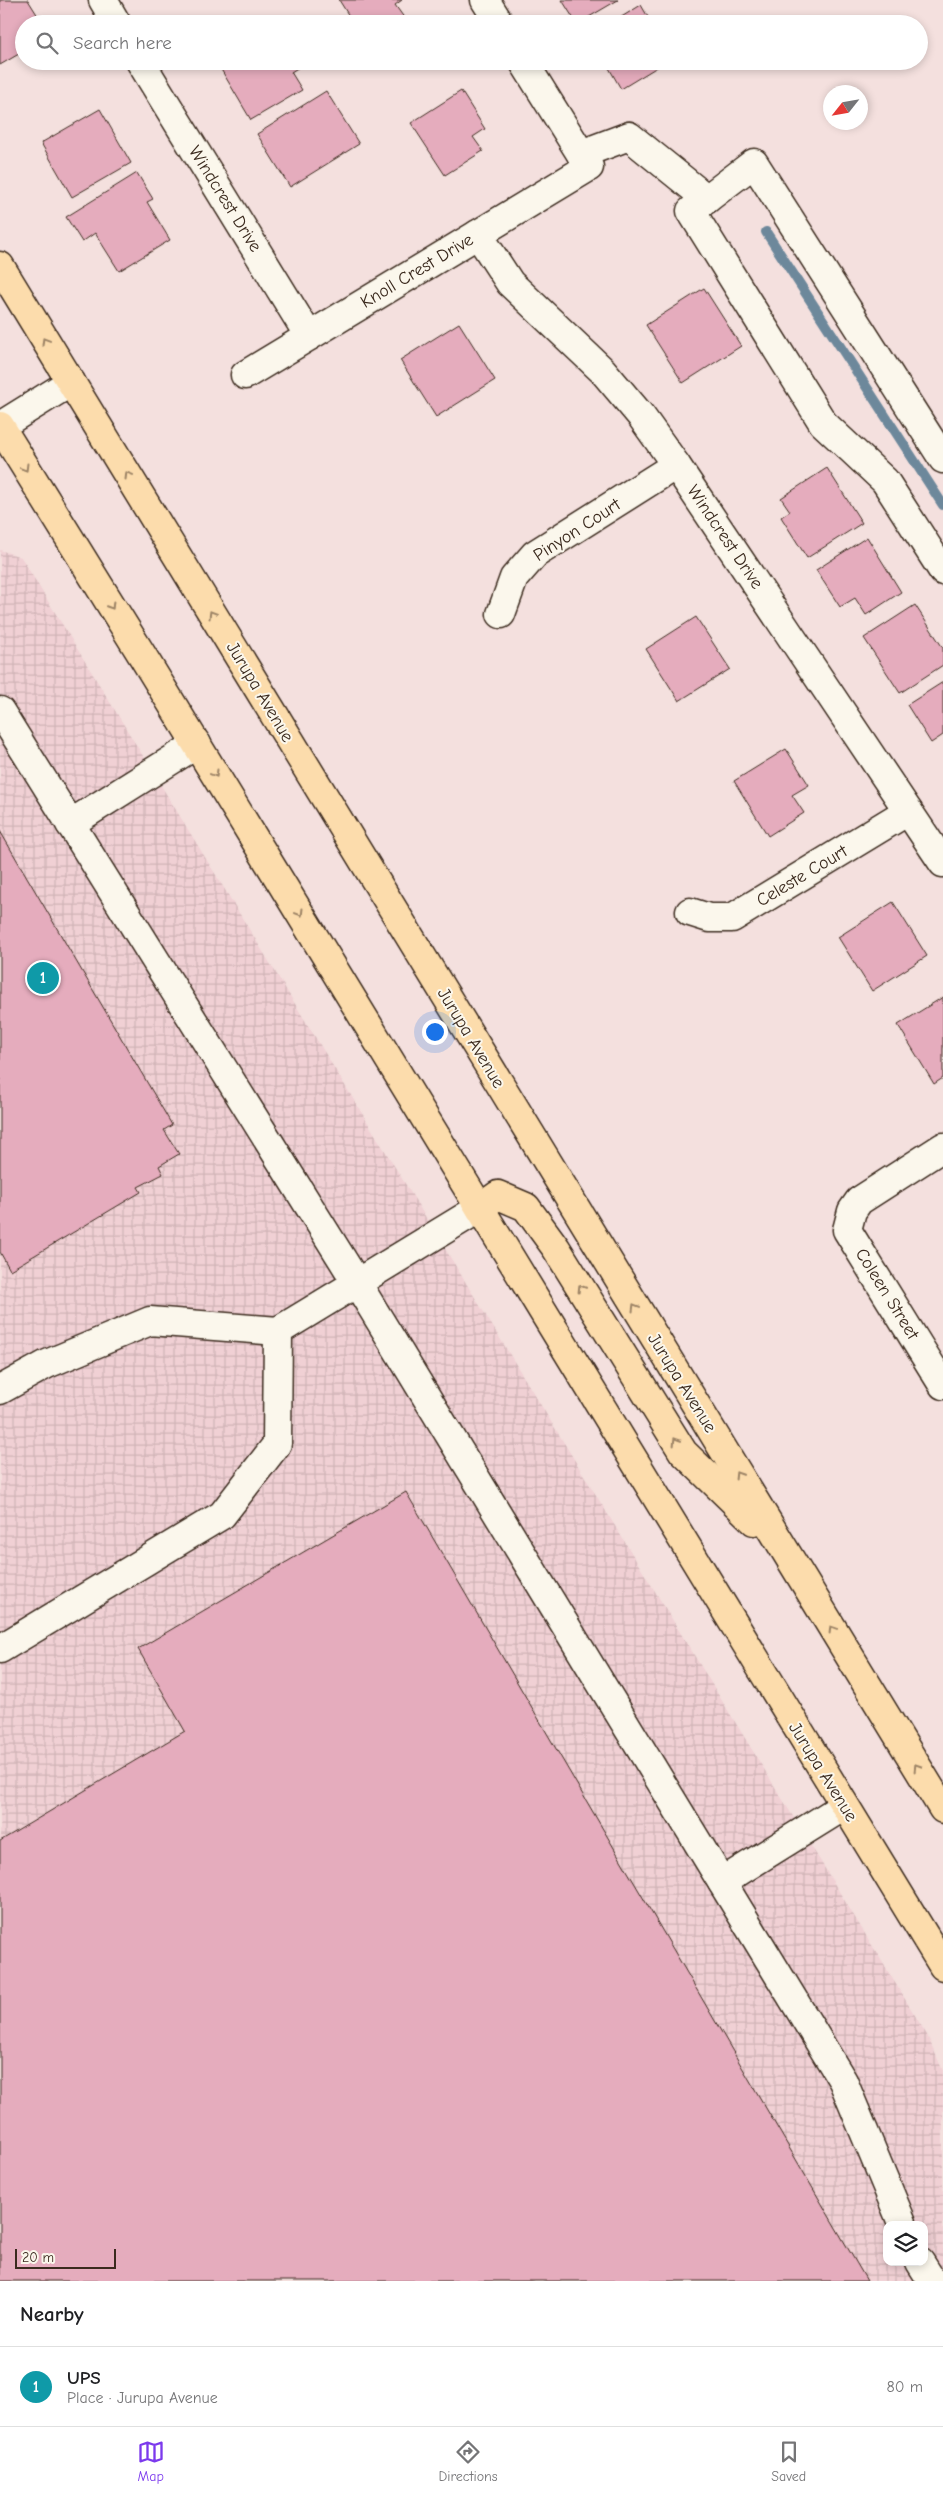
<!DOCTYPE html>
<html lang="en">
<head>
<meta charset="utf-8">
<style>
  body { margin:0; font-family:"Comic Neue",sans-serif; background:#f2f2f2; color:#202124 }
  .controls { position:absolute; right:15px; bottom:15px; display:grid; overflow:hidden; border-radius:10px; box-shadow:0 2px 8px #0003 }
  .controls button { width:45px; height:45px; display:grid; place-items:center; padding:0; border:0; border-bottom:1px solid #e0e0e0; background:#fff; color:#202124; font:25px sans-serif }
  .compass { position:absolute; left:823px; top:85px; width:45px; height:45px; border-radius:50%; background:#fff; box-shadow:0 2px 8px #0003; rotate:239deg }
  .scale { position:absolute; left:15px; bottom:12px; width:101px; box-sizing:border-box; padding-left:5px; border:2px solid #3b2a1e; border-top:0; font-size:14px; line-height:18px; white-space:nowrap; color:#3b2a1e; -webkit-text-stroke:4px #fbf7ec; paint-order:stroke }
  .you { position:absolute; left:434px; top:1031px; width:18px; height:18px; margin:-12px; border:4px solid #fff; border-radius:50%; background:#1a73e8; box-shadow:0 0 0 8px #1a73e833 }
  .badge { display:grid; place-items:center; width:32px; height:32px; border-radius:50%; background:#7c3aed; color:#fff; font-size:16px; font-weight:700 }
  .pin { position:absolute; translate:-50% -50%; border:2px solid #fff; box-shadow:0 1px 5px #0006 }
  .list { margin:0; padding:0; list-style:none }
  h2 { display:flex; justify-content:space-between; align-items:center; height:65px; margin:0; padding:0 20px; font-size:21px }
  h2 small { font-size:16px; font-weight:400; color:#757577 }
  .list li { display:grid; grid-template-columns:32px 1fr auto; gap:15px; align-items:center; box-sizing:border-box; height:80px; padding:0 20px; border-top:1px solid #e0e0e0 }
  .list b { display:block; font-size:19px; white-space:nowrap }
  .list p { margin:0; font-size:16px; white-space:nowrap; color:#757577 }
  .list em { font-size:16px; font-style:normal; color:#757577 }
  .icon { flex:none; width:28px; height:28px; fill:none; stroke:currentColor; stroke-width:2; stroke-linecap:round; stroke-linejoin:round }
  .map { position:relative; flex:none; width:943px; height:2281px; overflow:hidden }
  .search { position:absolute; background:#fff; box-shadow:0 2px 8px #0003; left:15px; right:15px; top:15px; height:55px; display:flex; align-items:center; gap:12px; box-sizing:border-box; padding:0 18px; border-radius:28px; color:#757577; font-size:19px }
  .sheet { height:145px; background:#fff }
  nav { display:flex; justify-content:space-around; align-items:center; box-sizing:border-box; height:70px; border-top:1px solid #e0e0e0; background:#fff; font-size:14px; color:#757577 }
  nav a { display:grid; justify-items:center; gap:2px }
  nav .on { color:#7c3aed }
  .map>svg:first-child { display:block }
</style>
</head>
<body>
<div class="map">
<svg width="943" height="2281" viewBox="0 0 943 2281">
  <defs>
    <pattern id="industrial-grid" width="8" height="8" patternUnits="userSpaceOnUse" patternTransform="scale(1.25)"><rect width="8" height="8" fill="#f0d0d4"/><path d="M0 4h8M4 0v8" fill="none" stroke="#cfb3b6"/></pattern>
  </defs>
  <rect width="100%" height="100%" fill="#f4e0de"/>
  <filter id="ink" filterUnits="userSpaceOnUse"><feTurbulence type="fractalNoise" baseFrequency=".02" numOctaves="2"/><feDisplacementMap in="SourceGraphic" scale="10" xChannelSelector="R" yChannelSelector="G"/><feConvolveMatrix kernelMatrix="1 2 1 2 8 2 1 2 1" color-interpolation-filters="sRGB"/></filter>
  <g filter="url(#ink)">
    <path fill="url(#industrial-grid)" fill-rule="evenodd" d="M0,550L21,557L927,2035L943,2071V2281H0ZM887,2225H924V2262H887Z"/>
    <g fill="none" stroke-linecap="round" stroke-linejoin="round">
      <polyline stroke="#6d889b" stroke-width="10" points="766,232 943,505"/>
    </g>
    <g fill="#e5acbd" stroke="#3b2a1e">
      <polygon points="0,0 28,0 43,24 24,24 24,51 0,65"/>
      <polygon points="339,0 402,0 395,5 405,19 398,24 354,24"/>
      <polygon points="562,0 618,0 577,24"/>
      <polygon points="641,5 652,24 610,24"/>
      <polygon points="227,61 309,61 291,72 302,90 251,120 219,66"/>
      <polygon points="605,61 667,61 621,89"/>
      <polygon points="326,91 359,144 290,187 257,134"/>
      <polygon points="461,91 485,129 473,137 483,151 445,175 411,123"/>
      <polygon points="100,109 131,163 72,197 41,143"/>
      <polygon points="137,173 153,199 147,202 170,240 119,271 95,233 82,242 66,217"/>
      <polygon points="704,288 741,346 683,383 646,325"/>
      <polygon points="459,323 495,380 436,417 400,360"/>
      <polygon points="827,468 862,523 807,558 781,517 790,511 781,498"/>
      <polygon points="867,537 901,592 866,615 855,598 840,607 816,570"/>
      <polygon points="915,605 943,648 943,665 900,693 864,638"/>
      <polygon points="696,617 730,669 679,701 646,649"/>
      <polygon points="943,682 943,735 931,743 907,705"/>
      <polygon points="786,749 809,785 792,795 804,813 768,836 734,781"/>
      <polygon points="0,831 172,1125 164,1130 179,1154 159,1166 163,1174 138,1187 141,1192 10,1270 0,1252"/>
      <polygon points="893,902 927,956 872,991 838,937"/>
      <polygon points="943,997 943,1078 934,1084 898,1025"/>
      <polygon points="406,1492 867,2281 0,2281 0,1841 185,1731 138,1649"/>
    </g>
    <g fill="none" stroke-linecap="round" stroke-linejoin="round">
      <defs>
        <g id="minor">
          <polyline points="103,0 117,24"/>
          <polyline points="485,0 500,24"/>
          <polyline points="140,61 309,336"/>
          <polyline points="581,154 629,136 707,199"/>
          <polyline points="478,234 510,283 603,371 641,416 676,465 943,863"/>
          <polyline points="245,375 589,167 523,61"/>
          <polyline points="0,426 71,382"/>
          <polyline points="943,459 754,163 691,211 823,423 885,481 943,571"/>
          <polyline points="501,614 514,578 535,554 676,465"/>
          <polyline points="0,711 357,1283 843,2081 903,2225"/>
          <polyline points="70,824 197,744"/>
          <polyline points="690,912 709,918 732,918 908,811"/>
          <polyline points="943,1147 859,1201 852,1211 847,1230 943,1385"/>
          <polyline points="0,1390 47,1364 150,1321 278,1331"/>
          <polyline points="0,1649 222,1515 277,1444 278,1331 480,1208"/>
          <polyline points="722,1882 844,1806"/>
          <polyline points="920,2262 932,2281"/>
        </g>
        <g id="major">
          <polyline points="0,266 943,1809"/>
          <polyline points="0,426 142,655 943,1966"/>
          <polyline points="480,1208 498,1195 526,1207 556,1248 683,1452 754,1521"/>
        </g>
      </defs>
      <use href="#minor" stroke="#3b2a1e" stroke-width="31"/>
      <use href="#major" stroke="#3b2a1e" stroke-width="31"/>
      <use href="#minor" stroke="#fbf7ec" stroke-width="28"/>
      <use href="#major" stroke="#fcdcac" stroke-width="28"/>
    </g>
    <defs><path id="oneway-chevron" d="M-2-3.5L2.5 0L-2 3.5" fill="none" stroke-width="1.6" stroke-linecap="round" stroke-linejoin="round" transform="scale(1.25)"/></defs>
    <g stroke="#9c8365">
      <use href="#oneway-chevron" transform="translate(45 341) rotate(-121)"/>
      <use href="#oneway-chevron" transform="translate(25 468) rotate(59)"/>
      <use href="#oneway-chevron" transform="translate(128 475) rotate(-121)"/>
      <use href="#oneway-chevron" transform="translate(111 606) rotate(58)"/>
      <use href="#oneway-chevron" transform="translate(212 614) rotate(-121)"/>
      <use href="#oneway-chevron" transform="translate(215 774) rotate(59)"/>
      <use href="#oneway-chevron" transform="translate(300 913) rotate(59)"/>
      <use href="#oneway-chevron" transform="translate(581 1288) rotate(-122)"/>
      <use href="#oneway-chevron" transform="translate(635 1307) rotate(-121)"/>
      <use href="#oneway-chevron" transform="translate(676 1441) rotate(-122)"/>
      <use href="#oneway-chevron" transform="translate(738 1475) rotate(-122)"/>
      <use href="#oneway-chevron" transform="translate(832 1629) rotate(-122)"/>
      <use href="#oneway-chevron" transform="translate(917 1767) rotate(-122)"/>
    </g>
  </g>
  <g text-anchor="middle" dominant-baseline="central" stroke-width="4" stroke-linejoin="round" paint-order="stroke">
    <g font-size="18" fill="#3b2a1e" stroke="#fbf7ec">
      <text transform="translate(225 199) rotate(58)">Windcrest Drive</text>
      <text transform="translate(417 271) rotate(-31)">Knoll Crest Drive</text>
      <text transform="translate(577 530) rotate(-33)">Pinyon Court</text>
      <text transform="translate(725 537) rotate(56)">Windcrest Drive</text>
      <text transform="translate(260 692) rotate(59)">Jurupa Avenue</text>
      <text transform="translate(802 876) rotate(-31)">Celeste Court</text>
      <text transform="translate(471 1038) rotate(59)">Jurupa Avenue</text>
      <text transform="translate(887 1294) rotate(58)">Coleen Street</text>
      <text transform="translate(682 1383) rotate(58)">Jurupa Avenue</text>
      <text transform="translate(823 1772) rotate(58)">Jurupa Avenue</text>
    </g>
  </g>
</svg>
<div class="controls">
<button><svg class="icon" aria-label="layers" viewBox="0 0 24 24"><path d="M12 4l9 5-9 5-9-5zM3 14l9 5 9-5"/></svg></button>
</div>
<svg class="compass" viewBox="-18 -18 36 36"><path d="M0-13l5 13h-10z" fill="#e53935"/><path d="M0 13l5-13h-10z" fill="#757577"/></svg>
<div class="scale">20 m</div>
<div class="you"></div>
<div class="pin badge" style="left:43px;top:978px;background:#0f9aa8">1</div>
<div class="search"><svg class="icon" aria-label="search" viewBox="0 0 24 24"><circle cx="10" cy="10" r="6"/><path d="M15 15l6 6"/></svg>Search here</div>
</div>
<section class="sheet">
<h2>Nearby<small></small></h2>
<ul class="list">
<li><span class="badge" style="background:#0f9aa8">1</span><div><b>UPS</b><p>Place · Jurupa Avenue</p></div><em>80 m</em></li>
</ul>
</section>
<nav>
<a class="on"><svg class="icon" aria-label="map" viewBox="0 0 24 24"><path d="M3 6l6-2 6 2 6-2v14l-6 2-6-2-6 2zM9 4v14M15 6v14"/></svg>Map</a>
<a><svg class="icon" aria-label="directions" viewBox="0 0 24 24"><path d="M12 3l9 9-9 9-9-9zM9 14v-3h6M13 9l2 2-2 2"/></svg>Directions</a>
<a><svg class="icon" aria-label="saved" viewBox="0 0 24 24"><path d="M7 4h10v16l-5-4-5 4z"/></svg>Saved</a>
</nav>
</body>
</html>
